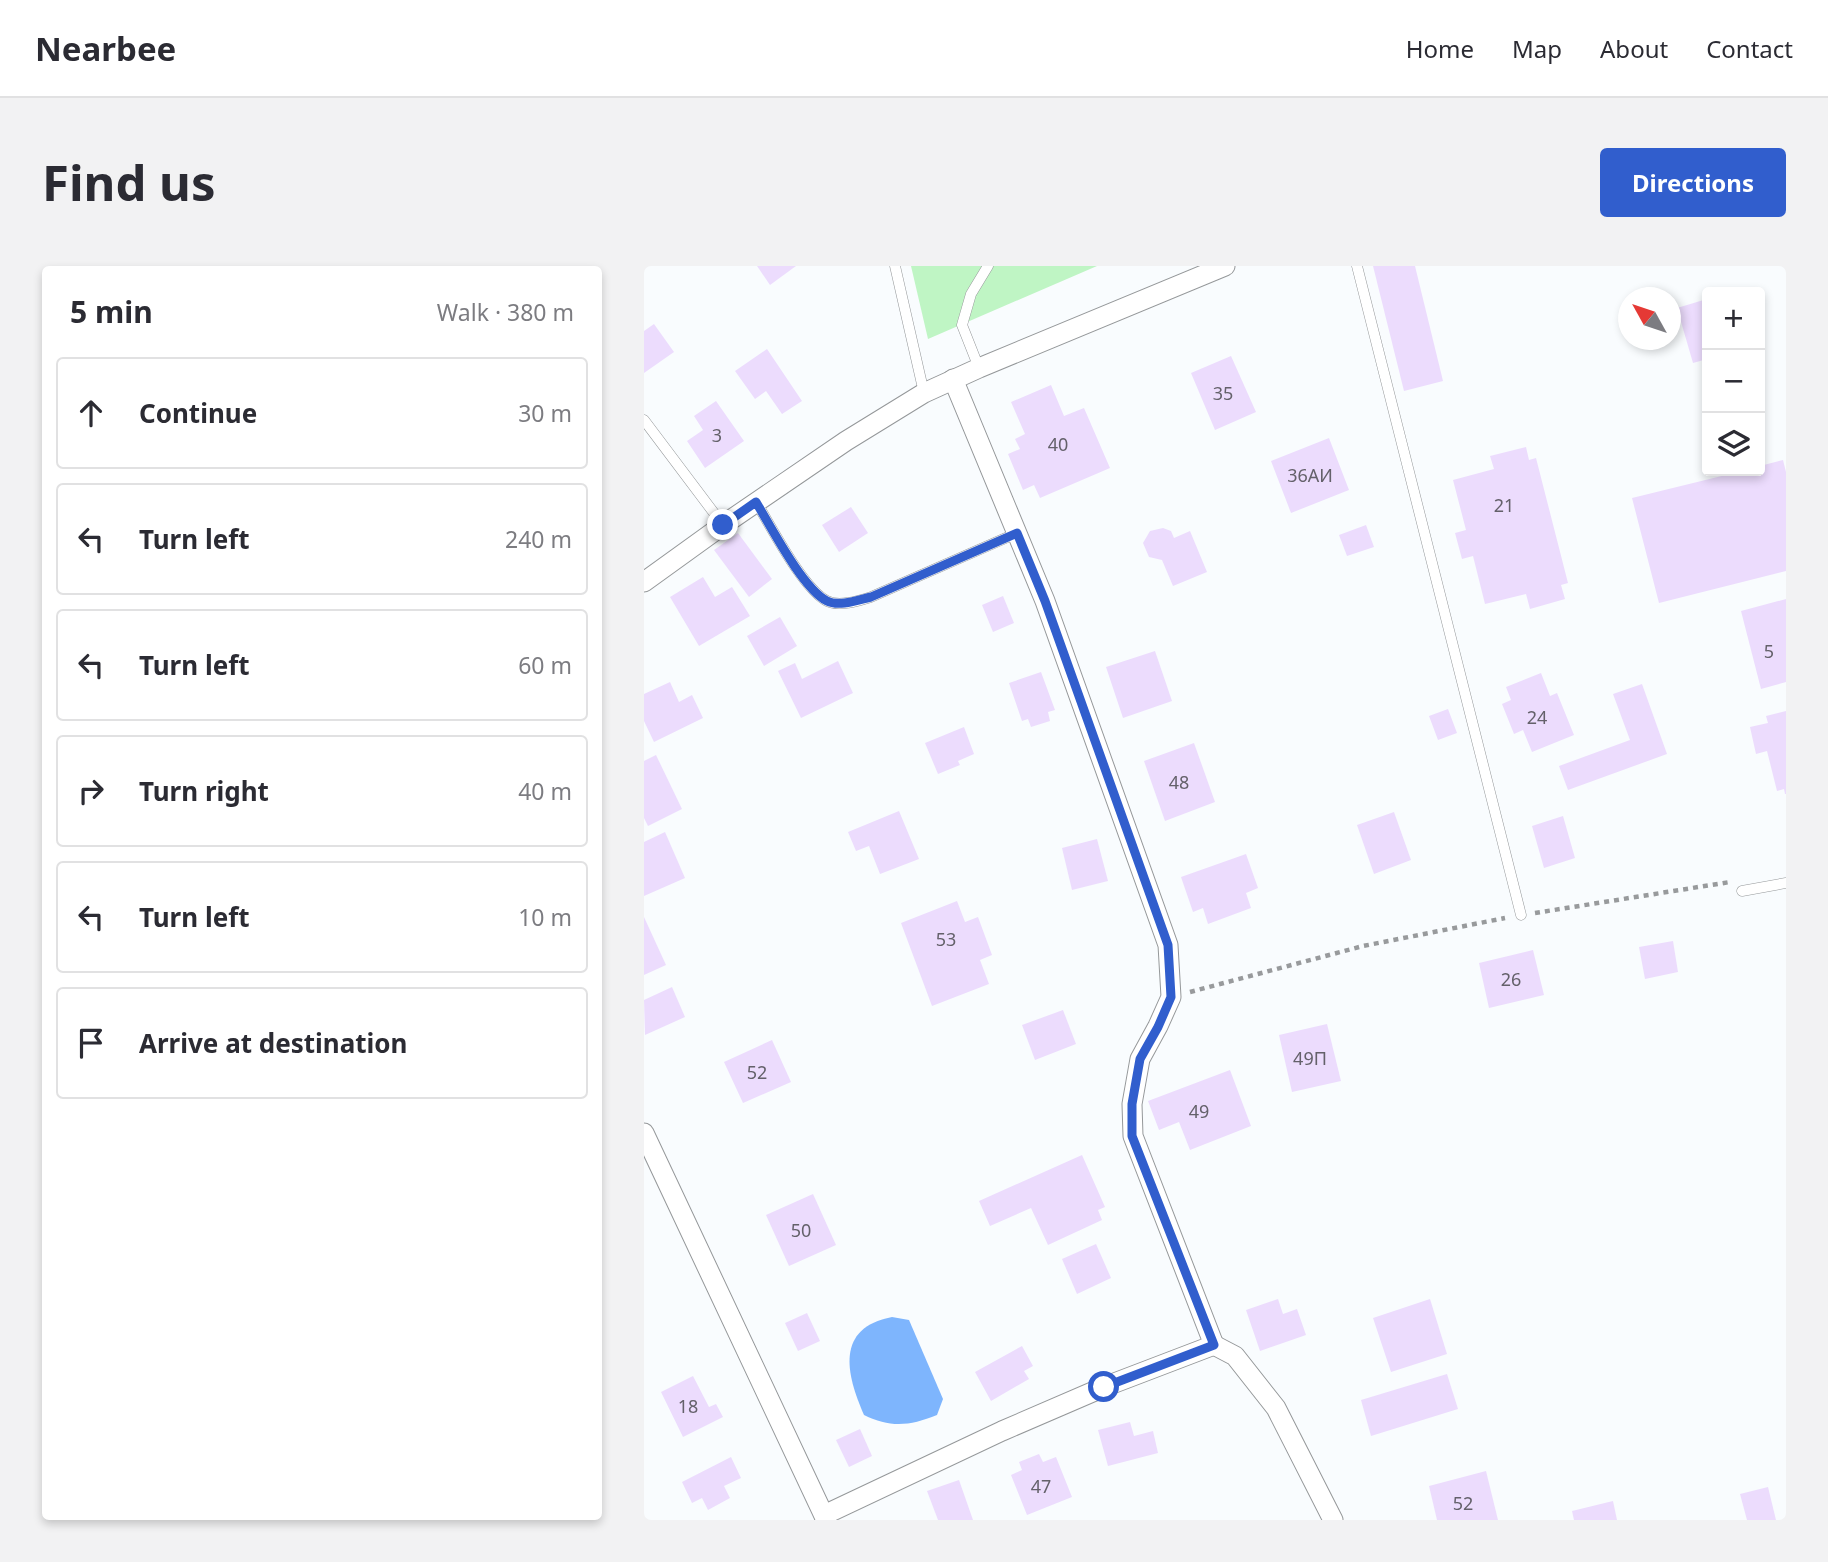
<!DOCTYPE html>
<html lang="en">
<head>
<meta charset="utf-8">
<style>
  body { margin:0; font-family:"Noto Sans",sans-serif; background:#f2f2f3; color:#2b2b33 }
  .controls { position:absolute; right:21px; top:21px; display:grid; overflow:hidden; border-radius:7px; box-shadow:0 4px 10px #0003 }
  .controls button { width:63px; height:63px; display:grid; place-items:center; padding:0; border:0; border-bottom:2px solid #e1e1e2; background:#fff; color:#2b2b33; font:35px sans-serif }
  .compass { position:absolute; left:974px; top:21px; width:63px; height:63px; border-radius:50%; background:#fff; box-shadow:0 4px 10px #0003; rotate:310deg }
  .stop { position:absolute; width:21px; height:21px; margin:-16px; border:5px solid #315ecd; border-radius:50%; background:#fff }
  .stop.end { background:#315ecd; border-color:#fff; box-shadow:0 2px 7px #0008 }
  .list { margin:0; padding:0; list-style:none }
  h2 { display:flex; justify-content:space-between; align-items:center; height:91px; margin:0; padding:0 28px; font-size:30px }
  h2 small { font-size:23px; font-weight:400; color:#7c7c81 }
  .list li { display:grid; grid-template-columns:46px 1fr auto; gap:21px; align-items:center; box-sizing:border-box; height:112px; margin:0 14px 14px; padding:0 14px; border:2px solid #e1e1e2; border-radius:7px }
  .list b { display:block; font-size:26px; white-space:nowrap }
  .list em { font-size:23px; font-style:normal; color:#7c7c81 }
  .icon { flex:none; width:38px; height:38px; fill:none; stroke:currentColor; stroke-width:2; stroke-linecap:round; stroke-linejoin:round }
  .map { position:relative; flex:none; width:1142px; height:1254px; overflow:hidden; border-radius:7px }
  header { display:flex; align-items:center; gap:42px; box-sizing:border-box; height:98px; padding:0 35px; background:#fff; border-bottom:2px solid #e1e1e2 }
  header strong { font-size:33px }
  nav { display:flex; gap:38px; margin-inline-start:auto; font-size:24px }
  .intro { display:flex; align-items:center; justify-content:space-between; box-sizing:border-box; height:168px; padding:0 42px }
  h1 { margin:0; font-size:49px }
  .button { padding:18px 32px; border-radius:7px; background:#315ecd; color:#fff; font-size:24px; font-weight:700 }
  main { display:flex; gap:42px; padding:0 42px }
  aside { flex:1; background:#fff; border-radius:7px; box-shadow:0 4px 10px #0003 }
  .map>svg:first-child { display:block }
</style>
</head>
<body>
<header>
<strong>Nearbee</strong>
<nav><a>Home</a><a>Map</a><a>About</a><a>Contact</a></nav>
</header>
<div class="intro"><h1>Find us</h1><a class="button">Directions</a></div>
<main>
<aside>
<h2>5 min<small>Walk · 380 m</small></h2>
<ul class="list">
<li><svg class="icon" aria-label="ahead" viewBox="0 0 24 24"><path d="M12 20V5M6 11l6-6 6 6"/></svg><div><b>Continue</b></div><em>30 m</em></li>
<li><svg class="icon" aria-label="left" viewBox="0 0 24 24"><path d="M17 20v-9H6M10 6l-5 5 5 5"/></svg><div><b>Turn left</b></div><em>240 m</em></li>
<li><svg class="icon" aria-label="left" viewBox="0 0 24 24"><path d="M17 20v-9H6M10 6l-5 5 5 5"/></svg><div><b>Turn left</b></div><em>60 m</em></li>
<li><svg class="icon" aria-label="right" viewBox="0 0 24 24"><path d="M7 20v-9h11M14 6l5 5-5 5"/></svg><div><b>Turn right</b></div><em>40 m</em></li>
<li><svg class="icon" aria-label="left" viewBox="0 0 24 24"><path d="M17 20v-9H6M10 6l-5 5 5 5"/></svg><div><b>Turn left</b></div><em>10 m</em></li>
<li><svg class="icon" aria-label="arrive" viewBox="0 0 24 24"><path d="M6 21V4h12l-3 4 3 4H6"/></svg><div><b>Arrive at destination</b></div></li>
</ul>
</aside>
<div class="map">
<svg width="1142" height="1254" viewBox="0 0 1142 1254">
  <rect width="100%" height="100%" fill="#f9fcfe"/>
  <polygon fill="#bff5c4" points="267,0 453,0 284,73"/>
  <path fill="#7eb5fd" d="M248,1051L265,1054L299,1133L293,1149C266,1160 246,1162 220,1149C202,1108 191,1062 248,1051Z"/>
  <g fill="#ecdcfd">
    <polygon points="113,0 152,0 126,19"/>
    <polygon points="729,0 771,0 799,115 760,125"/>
    <polygon points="1063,33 1063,93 1049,97 1033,42"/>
    <polygon points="10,58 30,86 0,107 0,65"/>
    <polygon points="123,83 158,135 138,148 122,125 111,133 91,105"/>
    <polygon points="587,90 612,146 571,164 547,107"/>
    <polygon points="407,119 420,150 440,142 466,202 396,232 390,219 379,224 364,188 376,183 371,173 381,168 367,136"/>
    <polygon points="72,135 100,175 61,202 43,175 59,164 50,150"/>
    <polygon points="685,172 705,224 647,247 627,195"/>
    <polygon points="882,181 885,194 892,192 924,317 917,319 921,333 886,343 882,328 841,338 829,290 818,293 811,267 822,264 809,214 850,203 846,190"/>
    <polygon points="1139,194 1142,206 1142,305 1015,337 988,232 1098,205 1116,205 1116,200"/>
    <polygon points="207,241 224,267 195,286 178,259"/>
    <polygon points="722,259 730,281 703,290 695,269"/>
    <polygon points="519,262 527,265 530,272 546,265 563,306 529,320 518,294 505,291 499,277 506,265"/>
    <polygon points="94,267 128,313 105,331 70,284"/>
    <polygon points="59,311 71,331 88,321 106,350 55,380 26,331"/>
    <polygon points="359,330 370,357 349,366 338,339"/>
    <polygon points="1142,333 1142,416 1117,423 1097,345"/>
    <polygon points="136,351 153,380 120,400 103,370"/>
    <polygon points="511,385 528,435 479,452 462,401"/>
    <polygon points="194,395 209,427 157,452 134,405 151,397 158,413"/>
    <polygon points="397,406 411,444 404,446 406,455 387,461 384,453 378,455 365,417"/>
    <polygon points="897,407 906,430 913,427 930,469 888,486 879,464 870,468 858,438 867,434 862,421"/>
    <polygon points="26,416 35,436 48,429 59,452 10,476 0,455 0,428"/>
    <polygon points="998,418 1023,488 924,524 915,500 986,474 969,428"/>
    <polygon points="804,443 813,467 794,474 785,450"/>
    <polygon points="1142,445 1142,528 1141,528 1140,523 1133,525 1123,485 1112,488 1106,461 1124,457 1122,450"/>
    <polygon points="320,461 330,488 314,495 316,499 294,508 281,477"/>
    <polygon points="550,477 571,536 521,555 500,495"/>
    <polygon points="12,489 38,543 4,560 0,552 0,495"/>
    <polygon points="255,545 275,593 236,608 225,580 212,585 204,566"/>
    <polygon points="750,546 767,594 730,608 713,559"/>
    <polygon points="919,550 931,592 900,602 888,560"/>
    <polygon points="21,566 41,612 0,630 0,576"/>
    <polygon points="453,573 464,615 428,624 418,582"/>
    <polygon points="602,588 614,622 602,627 607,642 564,658 559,642 549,646 537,611"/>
    <polygon points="313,635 321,656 334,651 348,689 336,694 345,718 288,740 257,657"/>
    <polygon points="0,651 22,699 0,709"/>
    <polygon points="1029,675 1034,706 1001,713 995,681"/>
    <polygon points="889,684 900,729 845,742 835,697"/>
    <polygon points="28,721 41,751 1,769 0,734"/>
    <polygon points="419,744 432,778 391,794 378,759"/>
    <polygon points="683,758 697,815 648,826 635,769"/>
    <polygon points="128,774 147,816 99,837 80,796"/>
    <polygon points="586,804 607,860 546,884 535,856 515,864 504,835"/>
    <polygon points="438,889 461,941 454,944 458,954 404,979 387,942 346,960 335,935"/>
    <polygon points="169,928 192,979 145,1000 122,949"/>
    <polygon points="452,978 467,1012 433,1028 418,993"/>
    <polygon points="634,1033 639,1048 653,1043 662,1069 616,1085 602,1044"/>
    <polygon points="786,1033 803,1088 747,1106 729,1052"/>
    <polygon points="163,1047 176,1075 154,1085 141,1057"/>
    <polygon points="378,1080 389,1100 380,1105 385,1113 347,1135 331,1106"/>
    <polygon points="803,1108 814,1143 727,1170 717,1134"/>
    <polygon points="49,1110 65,1141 72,1138 79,1151 39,1171 17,1126"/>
    <polygon points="486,1156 490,1170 509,1165 514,1187 464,1200 454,1164"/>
    <polygon points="216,1163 228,1190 205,1201 192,1174"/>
    <polygon points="395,1188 399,1196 412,1191 428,1231 383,1249 367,1209 378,1204 375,1196"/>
    <polygon points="87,1191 97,1212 80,1220 86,1232 64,1244 58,1232 48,1237 38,1216"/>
    <polygon points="842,1205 854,1254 793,1254 785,1220"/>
    <polygon points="315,1214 329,1254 294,1254 283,1225"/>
    <polygon points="1124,1221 1132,1254 1103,1254 1096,1228"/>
    <polygon points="969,1235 973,1254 930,1254 928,1245"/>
  </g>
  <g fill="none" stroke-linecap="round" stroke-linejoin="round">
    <defs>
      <g id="service">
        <polyline points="251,0 280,127"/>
        <polyline points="713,0 877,649"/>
        <polyline points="335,102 318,59 327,28 344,0"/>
        <polyline points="0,154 79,259"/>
        <path d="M112,236C127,260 159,323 183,335C195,341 214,335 227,331L373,267"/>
        <polyline points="1098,625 1142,617"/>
      </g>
      <g id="minor">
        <polyline points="0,316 79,259 202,175 280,127 335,102 581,0"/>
        <polyline points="0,867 182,1254"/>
        <polyline points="570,1079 591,1090 632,1142 689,1254"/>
        <polyline points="180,1249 358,1165 460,1121 570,1079 489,870 488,838 496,793 514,760 527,731 524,679 401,335 309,113"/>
      </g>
    </defs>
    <use href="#service" stroke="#95989a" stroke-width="11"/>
    <use href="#minor" stroke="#95989a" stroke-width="21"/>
    <g stroke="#989a9c" stroke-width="4.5" stroke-dasharray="5 5" stroke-linecap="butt">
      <polyline points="891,647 1086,616"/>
      <polyline points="546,726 719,680 861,652"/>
    </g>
    <use href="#service" stroke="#fff" stroke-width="10"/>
    <use href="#minor" stroke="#fff" stroke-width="19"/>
  </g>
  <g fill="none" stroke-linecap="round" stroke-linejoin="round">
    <path stroke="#315ecd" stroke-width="9" d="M79,259L112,236C127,261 159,323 183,335C195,341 214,334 227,331L373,267L401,335L524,679L527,731L514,761L496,793L488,838V870L570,1079L460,1121"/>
  </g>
  <g text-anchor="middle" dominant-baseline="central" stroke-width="6" stroke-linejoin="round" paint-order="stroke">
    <g font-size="18" fill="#64616a">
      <text x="579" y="127">35</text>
      <text x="73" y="169">3</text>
      <text x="414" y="178">40</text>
      <text x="666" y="209">36АИ</text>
      <text x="860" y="239">21</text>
      <text x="1125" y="385">5</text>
      <text x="893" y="451">24</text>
      <text x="535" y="516">48</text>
      <text x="302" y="673">53</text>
      <text x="867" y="713">26</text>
      <text x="666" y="792">49П</text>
      <text x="113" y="806">52</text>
      <text x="555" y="845">49</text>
      <text x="157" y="964">50</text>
      <text x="44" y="1140">18</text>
      <text x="397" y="1220">47</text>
      <text x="819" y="1237">52</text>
    </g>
  </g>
</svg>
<div class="controls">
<button>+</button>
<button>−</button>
<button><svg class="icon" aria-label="layers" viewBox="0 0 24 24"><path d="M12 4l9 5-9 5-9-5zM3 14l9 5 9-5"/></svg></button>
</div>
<svg class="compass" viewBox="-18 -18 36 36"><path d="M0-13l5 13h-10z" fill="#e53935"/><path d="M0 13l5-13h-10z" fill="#7c7c81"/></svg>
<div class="stop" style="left:460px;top:1121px"></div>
<div class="stop end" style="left:79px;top:259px"></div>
</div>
</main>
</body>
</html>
